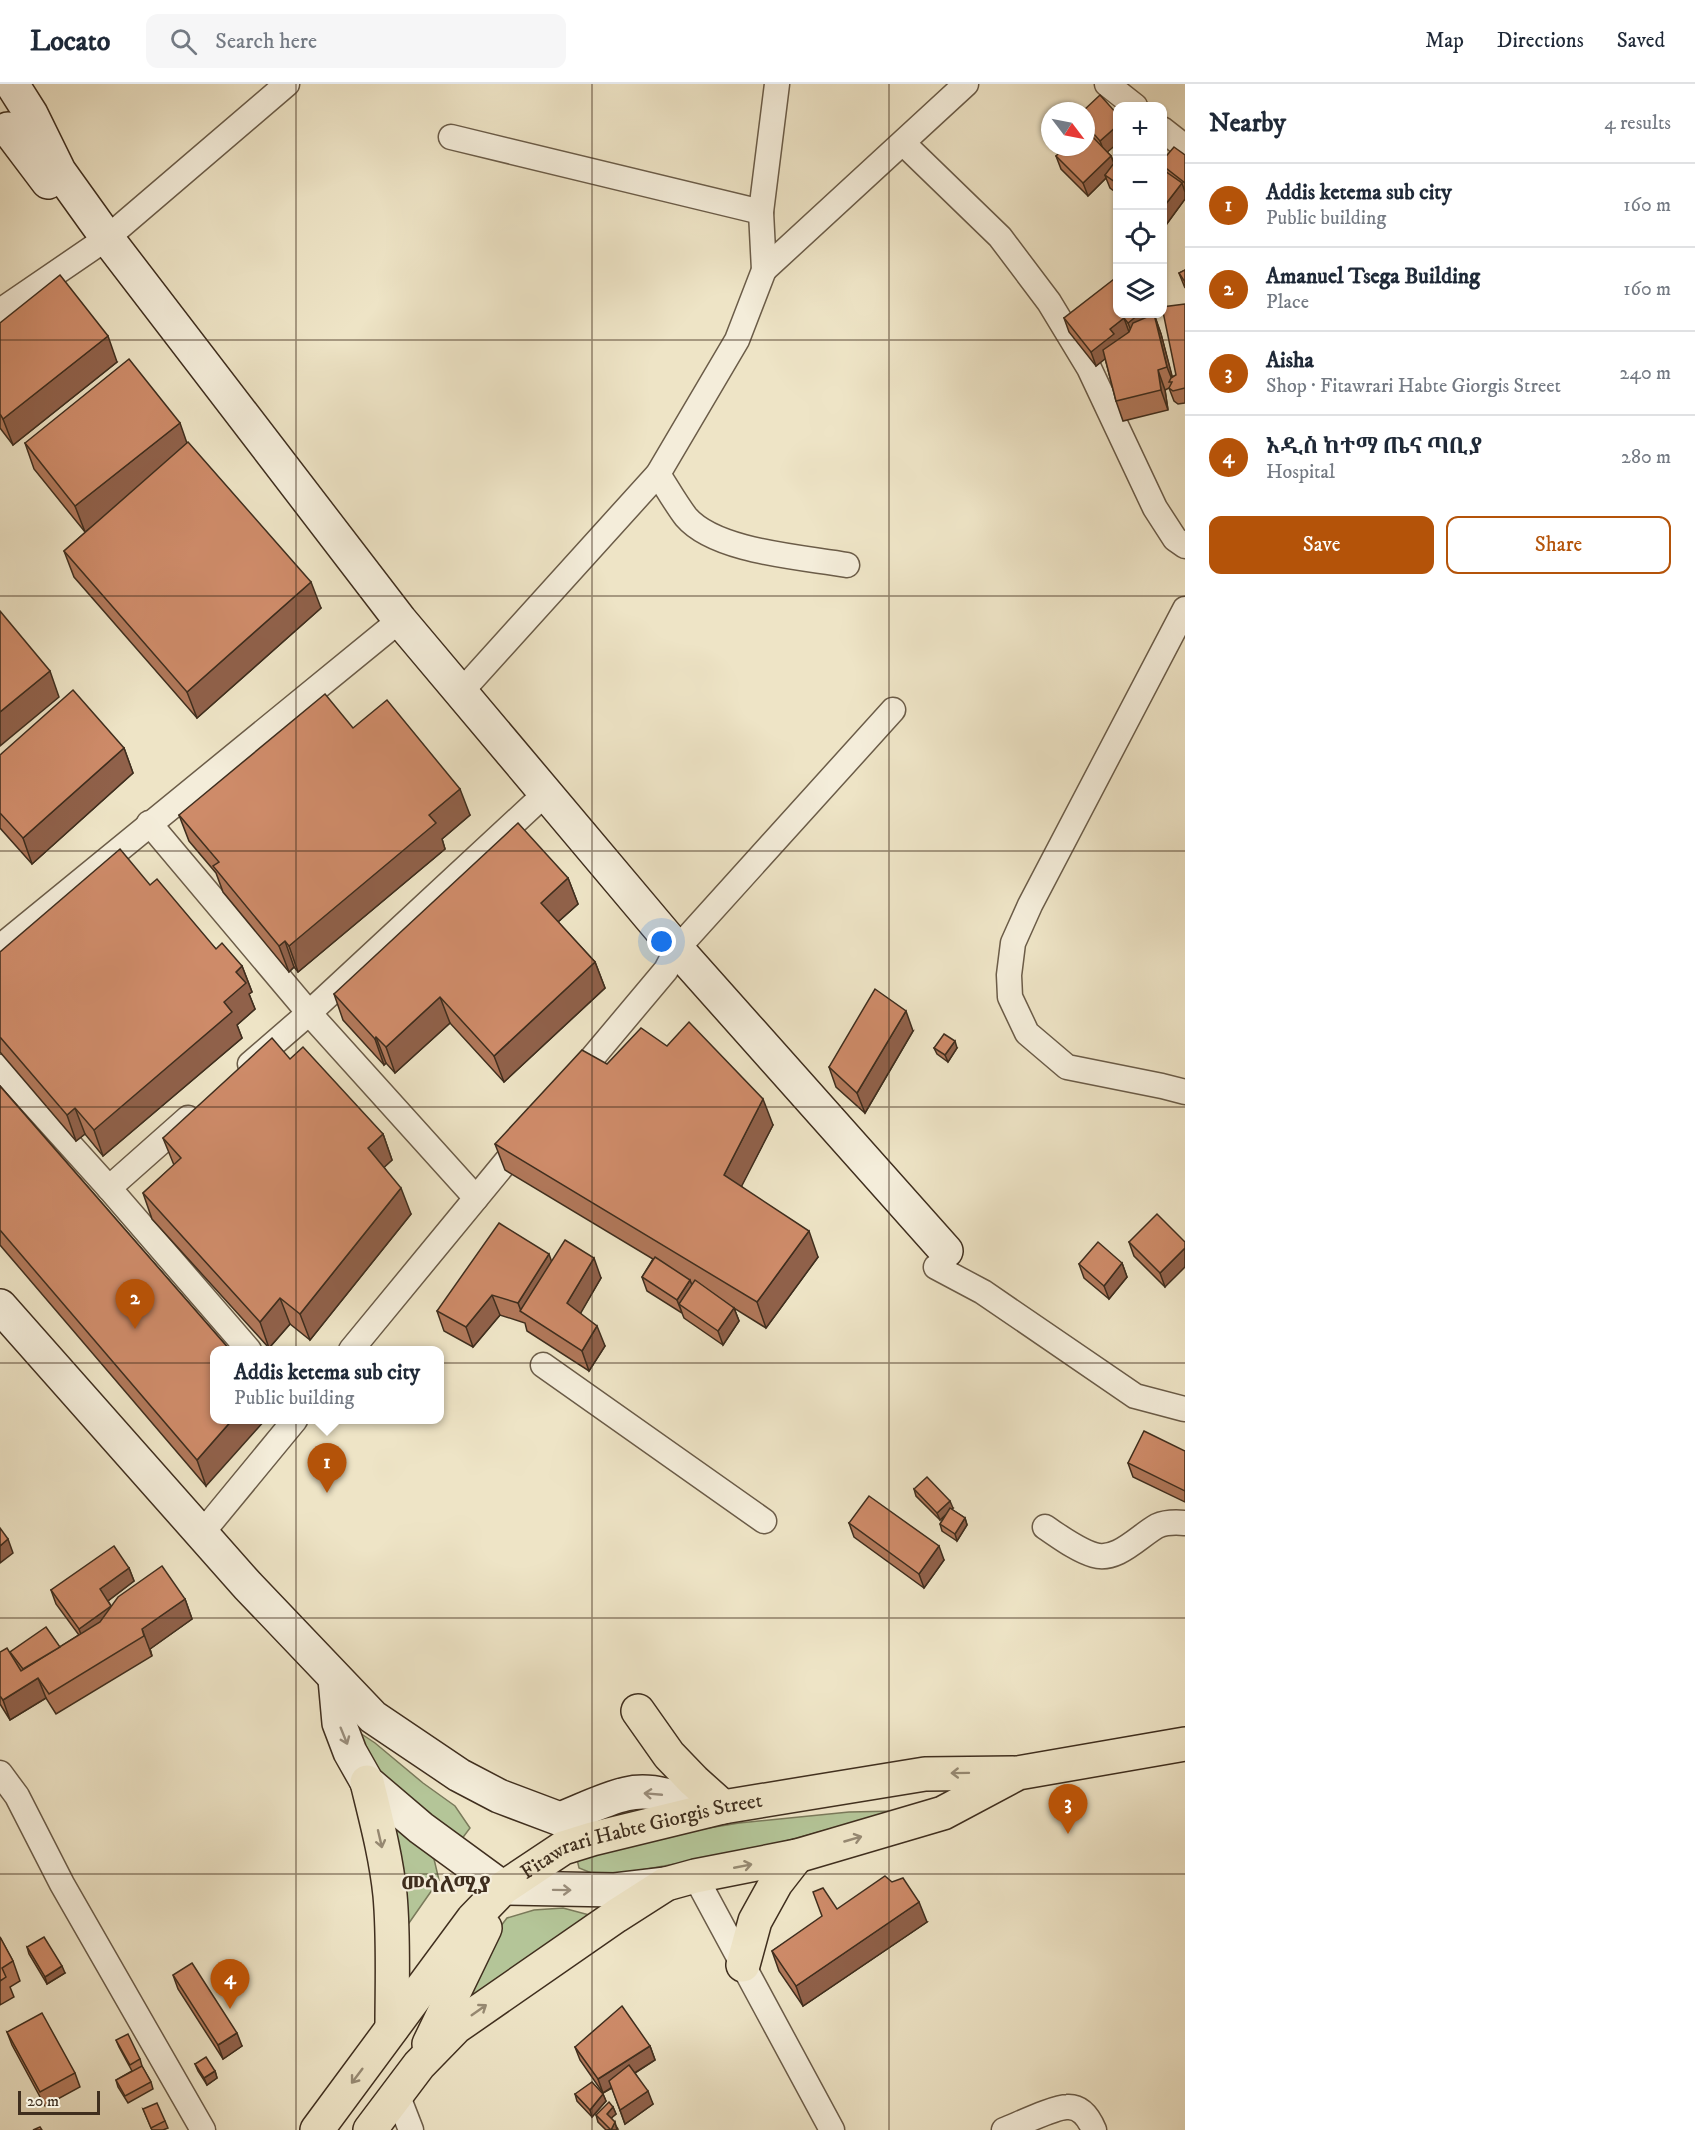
<!DOCTYPE html>
<html lang="en">
<head>
<meta charset="utf-8">
<style>
  body { margin:0; font-family:"IM FELL DW Pica","Noto Serif Ethiopic",serif; background:#f6f6f7; color:#1f2937 }
  .controls { position:absolute; right:18px; top:18px; display:grid; overflow:hidden; border-radius:12px; box-shadow:0 2px 4px #0004 }
  .controls button { width:54px; height:54px; display:grid; place-items:center; padding:0; border:0; border-bottom:2px solid #e0e1e3; background:#fff; color:#1f2937; font:30px sans-serif }
  .compass { position:absolute; left:1041px; top:18px; width:54px; height:54px; border-radius:50%; background:#fff; box-shadow:0 2px 4px #0004; rotate:122deg }
  .scale { position:absolute; left:18px; bottom:15px; width:82px; box-sizing:border-box; padding-left:6px; border:3px solid #3f2e1e; border-top:0; font-size:16px; line-height:21px; white-space:nowrap; color:#3f2e1e; -webkit-text-stroke:4px #f4edda; paint-order:stroke }
  .you { position:absolute; left:662px; top:858px; width:21px; height:21px; margin:-15px; border:4px solid #fff; border-radius:50%; background:#1a73e8; box-shadow:0 0 0 9px #1a73e833 }
  .badge { display:grid; place-items:center; width:39px; height:39px; border-radius:50%; background:#b45309; color:#fff; font-size:20px; font-weight:700 }
  .pin { position:absolute; translate:-50% -50px; filter:drop-shadow(0 2px 3px #0008) }
  .pin::after { content:''; position:absolute; top:32px; width:21px; height:18px; background:inherit; clip-path:polygon(0 0,100% 0,50% 100%) }
  .popup { position:absolute; left:210px; top:1262px; width:234px; height:78px; box-sizing:border-box; display:grid; place-content:center; border-radius:12px; background:#fff; filter:drop-shadow(0 2px 4px #0005); font-size:20px; white-space:nowrap; color:#747a83 }
  .popup b { font-size:22px; color:#1f2937 }
  .popup::after { content:''; position:absolute; left:50%; top:100%; margin-left:-12px; border:12px solid transparent; border-top-color:#fff }
  .list { margin:0; padding:0; list-style:none }
  h2 { display:flex; justify-content:space-between; align-items:center; height:78px; margin:0; padding:0 24px; font-size:26px }
  h2 small { font-size:20px; font-weight:400; color:#747a83 }
  .list li { display:grid; grid-template-columns:39px 1fr auto; gap:18px; align-items:center; box-sizing:border-box; height:84px; padding:0 24px; border-top:2px solid #e0e1e3 }
  .list b { display:block; font-size:22px; white-space:nowrap }
  .list p { margin:0; font-size:20px; white-space:nowrap; color:#747a83 }
  .list em { font-size:20px; font-style:normal; color:#747a83 }
  .actions { display:flex; gap:12px; padding:18px 24px }
  .actions a { flex:1; padding:14px 0; border:2px solid #b45309; border-radius:12px; text-align:center; font-size:21px; color:#b45309 }
  .actions .main { background:#b45309; color:#fff }
  .icon { flex:none; width:33px; height:33px; fill:none; stroke:currentColor; stroke-width:2; stroke-linecap:round; stroke-linejoin:round }
  .map { position:relative; flex:none; width:1185px; height:2046px; overflow:hidden }
  header { display:flex; align-items:center; gap:36px; box-sizing:border-box; height:84px; padding:0 30px; background:#fff; border-bottom:2px solid #e0e1e3 }
  header strong { font-size:28px }
  nav { display:flex; gap:33px; margin-inline-start:auto; font-size:21px }
  .search { width:420px; height:54px; background:#f6f6f7; display:flex; align-items:center; gap:15px; box-sizing:border-box; padding:0 21px; border-radius:12px; color:#747a83; font-size:22px }
  main { display:flex }
  aside { flex:1; background:#fff }
  .map>svg:first-child { display:block }
</style>
</head>
<body>
<header>
<strong>Locato</strong>
<div class="search"><svg class="icon" aria-label="search" viewBox="0 0 24 24"><circle cx="10" cy="10" r="6"/><path d="M15 15l6 6"/></svg>Search here</div>
<nav><a>Map</a><a>Directions</a><a>Saved</a></nav>
</header>
<main>
<div class="map">
<svg width="1185" height="2046" viewBox="0 0 1185 2046">
  <rect width="100%" height="100%" fill="#eee4c6"/>
  <filter id="stains"><feTurbulence type="fractalNoise" baseFrequency=".00333" numOctaves="4"/><feColorMatrix values="0 0 0 0 .2 0 0 0 0 .09 0 0 0 0 .02 0 0 0 .5 -.17"/></filter>
  <radialGradient id="worn" r=".72"><stop offset=".6" stop-color="#630" stop-opacity="0"/><stop offset="1" stop-color="#630" stop-opacity=".3"/></radialGradient>
  <g fill="#b4c598" stroke="#7a7a5b" stroke-width="1.5">
    <polygon points="354,1645 375,1659 423,1699 455,1722 470,1744 461,1756 399,1720"/>
    <polygon points="897,1727 748,1767 613,1791 594,1790 579,1784 575,1766 739,1739 849,1728"/>
    <polygon points="386,1738 403,1747 434,1775 439,1796 395,1859"/>
    <polygon points="563,1824 597,1833 459,1923 484,1864 507,1834 534,1826"/>
  </g>
  <g fill="none" stroke-linecap="round" stroke-linejoin="round">
    <defs>
      <g id="street">
        <polyline points="1107,0 1135,22"/>
        <polyline points="1162,45 1185,63"/>
        <polyline points="451,53 761,128"/>
        <polyline points="903,59 1000,153 1049,218 1089,284 1155,424 1175,455 1185,462"/>
        <polyline points="764,186 966,0"/>
        <polyline points="0,227 107,154 287,0"/>
        <path d="M658,390C667,404 676,420 686,433C716,468 802,473 847,481"/>
        <polyline points="1185,525 1030,821 1013,859 1009,891 1010,913 1027,949 1067,983 1162,1002 1185,1008"/>
        <polyline points="460,609 658,390 737,256 764,186 761,128 777,0"/>
        <polyline points="149,739 309,929 476,1114"/>
        <polyline points="0,863 400,536"/>
        <polyline points="250,980 309,929 545,710"/>
        <polyline points="0,983 109,1104 249,1266"/>
        <polyline points="572,998 666,886 677,865 893,626"/>
        <polyline points="109,1104 188,1034"/>
        <polyline points="936,1183 983,1208 1135,1312 1184,1325"/>
        <polyline points="351,1266 523,1057"/>
        <polyline points="543,1281 764,1437"/>
        <path d="M1045,1443C1060,1453 1077,1466 1094,1471C1117,1478 1139,1452 1157,1442C1166,1438 1175,1438 1185,1439"/>
        <polyline points="202,1449 295,1336"/>
        <polyline points="0,1689 17,1712 62,1800 203,2046"/>
        <polyline points="695,1792 832,2046"/>
        <polyline points="397,2010 411,2046"/>
        <path d="M1004,2046C1017,2041 1055,2023 1067,2023C1081,2022 1089,2034 1094,2046"/>
      </g>
      <g id="secondary">
        <polyline points="12,0 31,30 59,87 107,154 400,536 677,865 946,1167"/>
        <polyline points="8,45 48,98"/>
        <path d="M0,1222L248,1502L373,1633L459,1691L499,1712L560,1735C581,1727 604,1715 626,1710C654,1703 683,1716 708,1726"/>
        <polyline points="335,1595 339,1639 350,1668 367,1698 421,1744 503,1804 615,1806 666,1800"/>
      </g>
      <g id="primary">
        <polyline points="638,1627 669,1671 694,1697 723,1723"/>
        <path d="M367,1698C376,1735 386,1772 390,1811C394,1855 392,1900 392,1944"/>
        <polyline points="743,1881 755,1837 776,1799 797,1772"/>
        <polyline points="429,1960 485,1844"/>
        <path id="s1" d="M317,2046L473,1835L503,1804L563,1764L592,1755L723,1723L925,1690L1013,1689"/>
        <polyline points="370,2046 419,1981 456,1943 616,1832 666,1800 695,1792 797,1772 943,1729 1018,1689 1185,1660"/>
      </g>
    </defs>
    <use href="#street" stroke="#6b5c48" stroke-width="27"/>
    <use href="#secondary" stroke="#3f2e1e" stroke-width="36"/>
    <use href="#primary" stroke="#3f2e1e" stroke-width="36"/>
    <use href="#street" stroke="#f4edda" stroke-width="24"/>
    <use href="#secondary" stroke="#f4edda" stroke-width="33"/>
    <use href="#primary" stroke="#eee4c6" stroke-width="33"/>
  </g>
  <g fill="#b1785a" stroke="#3f2e1e" stroke-width="1.5">
    <polygon points="1086,27 1107,68 1111,72 1114,80 1118,82 1118,110 1110,104 1106,94 1088,112 1061,85 1056,72 1086,63"/>
    <polygon points="1185,71 1185,115 1163,145 1162,77"/>
    <polygon points="1185,186 1185,204 1179,189"/>
    <polygon points="1185,220 1185,319 1178,320 1174,317 1169,304 1165,306 1168,326 1123,337 1116,317 1105,274 1096,282 1069,248 1064,234 1147,233 1154,230 1161,250 1172,293 1176,291"/>
    <polygon points="0,239 117,278 13,361 0,344"/>
    <polygon points="25,359 187,359 321,524 197,634 74,493 64,467 97,438 85,448 34,385"/>
    <polygon points="353,644 470,731 442,755 445,765 298,888 294,883 289,888 223,808 216,789 189,757 179,731"/>
    <polygon points="124,664 133,689 32,780 0,744 0,671"/>
    <polygon points="568,794 578,820 558,838 595,878 605,904 504,998 450,939 395,989 386,979 384,981 343,936 334,910"/>
    <polygon points="150,801 216,865 242,882 252,908 249,910 255,925 237,941 242,954 103,1072 85,1050 76,1057 0,968 0,868"/>
    <polygon points="913,947 865,1029 836,1003 829,983"/>
    <polygon points="934,964 957,964 948,978 937,970"/>
    <polygon points="290,975 383,1050 392,1076 384,1083 411,1130 310,1256 290,1240 269,1264 152,1135 143,1109 174,1081 163,1054"/>
    <polygon points="607,980 773,1041 741,1102 818,1173 766,1244 734,1224 739,1237 723,1261 684,1234 682,1229 647,1207 642,1193 653,1175 505,1086 495,1060"/>
    <polygon points="0,1002 230,1266 206,1402 0,1161"/>
    <polygon points="1129,1158 1185,1158 1165,1203 1134,1172"/>
    <polygon points="552,1177 601,1194 580,1229 605,1262 589,1287 527,1247 525,1239 500,1231 473,1263 444,1247 437,1227"/>
    <polygon points="1122,1179 1127,1193 1109,1215 1084,1194 1079,1180"/>
    <polygon points="1185,1367 1185,1418 1133,1393 1128,1379"/>
    <polygon points="914,1405 953,1424 951,1425 965,1434 967,1441 957,1457 942,1447 940,1440 946,1430 940,1436 916,1412"/>
    <polygon points="849,1439 944,1476 924,1504 854,1453"/>
    <polygon points="129,1484 134,1497 108,1517 111,1522 185,1515 192,1535 150,1565 152,1572 56,1630 46,1614 10,1636 0,1620 0,1568 12,1572 10,1568 60,1563 79,1551 56,1520 51,1506"/>
    <polygon points="837,1825 927,1838 803,1922 779,1887 772,1867"/>
    <polygon points="0,1853 13,1877 20,1897 10,1903 14,1913 0,1921"/>
    <polygon points="27,1863 65,1889 47,1900 29,1870"/>
    <polygon points="173,1891 242,1962 223,1975 178,1905"/>
    <polygon points="7,1948 75,1989 80,2003 45,2022 12,1961"/>
    <polygon points="116,1956 140,1975 142,1982 151,1998 153,2005 128,2019 118,2003 116,1996 132,1987 119,1963"/>
    <polygon points="650,1962 655,1976 635,1989 653,2020 625,2040 612,2004 603,2009 580,1976 575,1963"/>
    <polygon points="195,1980 215,1987 217,1994 207,2001 198,1987"/>
    <polygon points="575,2010 603,2010 606,2017 592,2033 577,2017"/>
    <polygon points="613,2023 616,2030 611,2034 618,2045 606,2046 598,2038 596,2031"/>
    <polygon points="143,2025 165,2037 168,2044 163,2046 152,2046"/>
  </g>
  <g fill="#90614a" stroke="#3f2e1e" stroke-width="1.5">
    <polygon points="1118,41 1118,59 1105,70 1100,57"/>
    <polygon points="1111,72 1116,85 1105,91 1106,94 1088,112 1083,99"/>
    <polygon points="1182,99 1185,108 1185,115 1163,145 1162,125"/>
    <polygon points="1135,230 1145,230 1147,234 1133,252 1128,239"/>
    <polygon points="1154,230 1161,250 1175,303 1167,283"/>
    <polygon points="1124,234 1129,248 1119,264 1096,282 1091,268 1110,245"/>
    <polygon points="108,252 117,278 13,361 3,335"/>
    <polygon points="1158,286 1165,306 1168,326 1161,306"/>
    <polygon points="180,339 189,365 85,448 75,422"/>
    <polygon points="311,498 321,524 197,634 187,608"/>
    <polygon points="50,587 59,613 0,662 0,628"/>
    <polygon points="124,664 133,689 32,780 23,754"/>
    <polygon points="460,705 470,731 442,755 445,765 298,888 289,862 429,731"/>
    <polygon points="568,794 578,820 550,845 541,819"/>
    <polygon points="285,857 294,883 289,888 279,862"/>
    <polygon points="595,878 605,904 504,998 494,972"/>
    <polygon points="242,882 252,908 249,910 255,925 237,941 242,954 103,1072 94,1046 224,918 236,888"/>
    <polygon points="440,913 450,939 395,989 386,963"/>
    <polygon points="906,927 913,947 865,1029 857,1009"/>
    <polygon points="376,953 386,979 384,981 375,955"/>
    <polygon points="955,957 957,964 948,978 945,971"/>
    <polygon points="763,1015 773,1041 734,1117 724,1091"/>
    <polygon points="75,1024 85,1050 76,1057 67,1031"/>
    <polygon points="383,1050 392,1076 377,1090 368,1064"/>
    <polygon points="401,1104 411,1130 310,1256 300,1230"/>
    <polygon points="809,1147 818,1173 766,1244 757,1218"/>
    <polygon points="1185,1164 1185,1183 1165,1203 1160,1189"/>
    <polygon points="549,1170 556,1190 521,1227 518,1219"/>
    <polygon points="594,1174 601,1194 575,1239 567,1219"/>
    <polygon points="1122,1179 1127,1193 1109,1215 1104,1202"/>
    <polygon points="690,1196 695,1209 679,1220 682,1229 677,1216"/>
    <polygon points="492,1211 500,1231 473,1263 466,1243"/>
    <polygon points="280,1214 290,1240 269,1264 260,1238"/>
    <polygon points="734,1224 739,1237 723,1261 718,1247"/>
    <polygon points="597,1242 605,1262 589,1287 582,1267"/>
    <polygon points="233,1335 266,1335 206,1402 197,1376"/>
    <polygon points="950,1417 953,1424 940,1436 937,1429"/>
    <polygon points="965,1434 967,1441 957,1457 955,1450"/>
    <polygon points="8,1455 13,1469 0,1479 0,1462"/>
    <polygon points="939,1462 944,1476 924,1504 919,1490"/>
    <polygon points="129,1484 134,1497 105,1519 100,1505"/>
    <polygon points="185,1515 192,1535 150,1565 152,1572 142,1545"/>
    <polygon points="111,1522 116,1536 84,1559 79,1545"/>
    <polygon points="38,1594 46,1614 10,1636 3,1616"/>
    <polygon points="919,1818 927,1838 803,1922 796,1902"/>
    <polygon points="62,1882 65,1889 47,1900 45,1893"/>
    <polygon points="237,1949 242,1962 223,1975 218,1961"/>
    <polygon points="650,1962 655,1976 603,2009 598,1995"/>
    <polygon points="215,1987 217,1994 207,2001 204,1994"/>
    <polygon points="648,2007 653,2020 625,2040 620,2026"/>
    <polygon points="603,2010 606,2017 592,2033 590,2026"/>
    <polygon points="613,2023 616,2030 609,2036 607,2030"/>
    <polygon points="615,2038 617,2046 611,2046"/>
  </g>
  <g fill="#ce8b69" stroke="#3f2e1e" stroke-width="1.5">
    <polygon points="1100,11 1118,31 1118,41 1100,57 1086,41 1086,27 1083,27"/>
    <polygon points="1086,46 1111,72 1083,99 1056,72 1065,63 1086,63"/>
    <polygon points="1174,63 1185,71 1185,99 1162,81 1162,77"/>
    <polygon points="1114,79 1118,82 1118,100 1105,91"/>
    <polygon points="1162,85 1182,99 1162,125"/>
    <polygon points="1185,186 1185,198 1179,189"/>
    <polygon points="60,191 108,252 3,335 0,330 0,239"/>
    <polygon points="1118,192 1118,230 1136,230 1138,231 1128,239 1124,234 1110,245 1114,250 1091,268 1064,234"/>
    <polygon points="1185,220 1185,304 1173,307 1169,304 1172,298 1169,298 1171,294 1176,291 1162,223"/>
    <polygon points="1154,230 1167,283 1158,286 1161,306 1116,317 1103,266 1129,248 1133,239"/>
    <polygon points="129,275 180,339 75,422 25,359"/>
    <polygon points="188,358 311,498 187,608 64,467"/>
    <polygon points="0,527 50,587 0,628"/>
    <polygon points="73,606 124,664 23,754 0,729 0,671"/>
    <polygon points="325,610 353,644 387,616 460,705 429,731 436,739 289,862 285,857 279,862 213,782 219,778 179,731"/>
    <polygon points="518,739 568,794 541,819 595,878 494,972 440,913 386,963 376,953 375,955 334,910"/>
    <polygon points="120,765 150,801 157,795 216,865 222,859 242,882 236,888 246,899 224,918 232,928 94,1046 75,1024 67,1031 0,953 0,868"/>
    <polygon points="875,905 906,927 857,1009 829,983"/>
    <polygon points="689,938 763,1015 724,1091 809,1147 757,1218 495,1060 582,966 607,980 641,944 667,962"/>
    <polygon points="944,950 955,957 945,971 934,964"/>
    <polygon points="272,954 290,975 303,963 383,1050 368,1064 401,1104 300,1230 280,1214 260,1238 143,1109 181,1074 163,1054"/>
    <polygon points="0,1002 230,1266 214,1266 214,1335 233,1335 197,1376 0,1146"/>
    <polygon points="1157,1130 1185,1158 1185,1164 1160,1189 1129,1158"/>
    <polygon points="499,1139 549,1170 518,1219 492,1211 466,1243 437,1227"/>
    <polygon points="565,1156 594,1174 567,1219 597,1242 582,1267 520,1227"/>
    <polygon points="1098,1158 1122,1179 1104,1202 1079,1180"/>
    <polygon points="655,1173 690,1196 677,1216 642,1193"/>
    <polygon points="695,1196 734,1224 718,1247 679,1220"/>
    <polygon points="1144,1347 1185,1367 1185,1407 1128,1379"/>
    <polygon points="927,1393 950,1417 937,1429 914,1405"/>
    <polygon points="869,1412 939,1462 919,1490 849,1439"/>
    <polygon points="950,1424 965,1434 955,1450 940,1440"/>
    <polygon points="0,1444 8,1455 0,1462"/>
    <polygon points="114,1462 129,1484 100,1505 111,1522 79,1545 51,1506"/>
    <polygon points="162,1482 185,1515 142,1545 144,1552 49,1610 38,1594 3,1616 0,1612 0,1568 7,1564 21,1587 100,1538 118,1513"/>
    <polygon points="46,1543 60,1563 23,1585 10,1568"/>
    <polygon points="885,1792 892,1798 903,1794 919,1818 796,1902 772,1867 822,1832 813,1808 823,1804 837,1825"/>
    <polygon points="0,1853 13,1877 2,1884 6,1893 0,1897"/>
    <polygon points="44,1853 62,1882 45,1893 27,1863"/>
    <polygon points="192,1879 237,1949 218,1961 173,1891"/>
    <polygon points="622,1922 650,1962 598,1995 575,1963"/>
    <polygon points="42,1929 75,1989 40,2008 7,1948"/>
    <polygon points="128,1950 140,1975 130,1981 116,1956"/>
    <polygon points="206,1973 215,1987 204,1994 195,1980"/>
    <polygon points="629,1981 648,2007 620,2026 609,1997"/>
    <polygon points="142,1982 151,1998 125,2012 116,1996"/>
    <polygon points="592,1998 603,2010 590,2026 575,2010"/>
    <polygon points="609,2018 613,2023 607,2030 615,2038 611,2046 596,2031"/>
    <polygon points="157,2019 165,2037 151,2044 143,2025"/>
    <polygon points="40,2043 42,2046 33,2046"/>
  </g>
  <defs><path id="oneway-shaft" d="M-6 0H5M1.5-3L5.5 0L1.5 3" fill="none" stroke-width="1.6" stroke-linecap="round" stroke-linejoin="round" transform="scale(1.5)"/></defs>
  <g stroke="#9a8e7c">
    <use href="#oneway-shaft" transform="translate(344 1652) rotate(68)"/>
    <use href="#oneway-shaft" transform="translate(653 1710) rotate(-175)"/>
    <use href="#oneway-shaft" transform="translate(562 1806) rotate(1)"/>
  </g>
  <g stroke="#968972">
    <use href="#oneway-shaft" transform="translate(960 1689) rotate(179)"/>
    <use href="#oneway-shaft" transform="translate(380 1755) rotate(77)"/>
    <use href="#oneway-shaft" transform="translate(853 1755) rotate(-16)"/>
    <use href="#oneway-shaft" transform="translate(743 1782) rotate(-11)"/>
    <use href="#oneway-shaft" transform="translate(479 1926) rotate(-35)"/>
    <use href="#oneway-shaft" transform="translate(357 1992) rotate(127)"/>
  </g>
  <path fill="none" stroke="#3f2e1e" stroke-width="1.5" stroke-opacity="0.55" d="M296,0V2046M592,0V2046M889,0V2046M0,256H1185M0,512H1185M0,767H1185M0,1023H1185M0,1279H1185M0,1534H1185M0,1790H1185"/>
  <g text-anchor="middle" dominant-baseline="central" stroke-width="4.5" stroke-linejoin="round" paint-order="stroke">
    <g font-size="21" fill="#3f2e1e" stroke="#f4edda">
      <text stroke="none"><textPath href="#s1" startOffset="456">Fitawrari Habte Giorgis Street</textPath></text>
    </g>
    <g font-size="22" font-weight="bold" fill="#3f2e1e" stroke="#f4edda">
      <text x="446" y="1801">መሳለሚያ</text>
    </g>
  </g>
  <rect width="100%" height="100%" filter="url(#stains)"/>
  <rect width="100%" height="100%" fill="url(#worn)"/>
</svg>
<div class="controls">
<button>+</button>
<button>−</button>
<button><svg class="icon" aria-label="locate" viewBox="0 0 24 24"><circle cx="12" cy="12" r="6"/><path d="M12 2v4M12 18v4M2 12h4M18 12h4"/></svg></button>
<button><svg class="icon" aria-label="layers" viewBox="0 0 24 24"><path d="M12 4l9 5-9 5-9-5zM3 14l9 5 9-5"/></svg></button>
</div>
<svg class="compass" viewBox="-18 -18 36 36"><path d="M0-13l5 13h-10z" fill="#e53935"/><path d="M0 13l5-13h-10z" fill="#747a83"/></svg>
<div class="scale">20 m</div>
<div class="you"></div>
<div class="pin badge" style="left:327px;top:1409px">1</div>
<div class="popup"><b>Addis ketema sub city</b>Public building</div>
<div class="pin badge" style="left:135px;top:1245px">2</div>
<div class="pin badge" style="left:1068px;top:1750px">3</div>
<div class="pin badge" style="left:230px;top:1925px">4</div>
</div>
<aside>
<h2>Nearby<small>4 results</small></h2>
<ul class="list">
<li><span class="badge">1</span><div><b>Addis ketema sub city</b><p>Public building</p></div><em>160 m</em></li>
<li><span class="badge">2</span><div><b>Amanuel Tsega Building</b><p>Place</p></div><em>160 m</em></li>
<li><span class="badge">3</span><div><b>Aisha</b><p>Shop · Fitawrari Habte Giorgis Street</p></div><em>240 m</em></li>
<li><span class="badge">4</span><div><b>አዲስ ከተማ ጤና ጣቢያ</b><p>Hospital</p></div><em>280 m</em></li>
</ul>
<div class="actions"><a class="main">Save</a><a>Share</a></div>
</aside>
</main>
</body>
</html>
